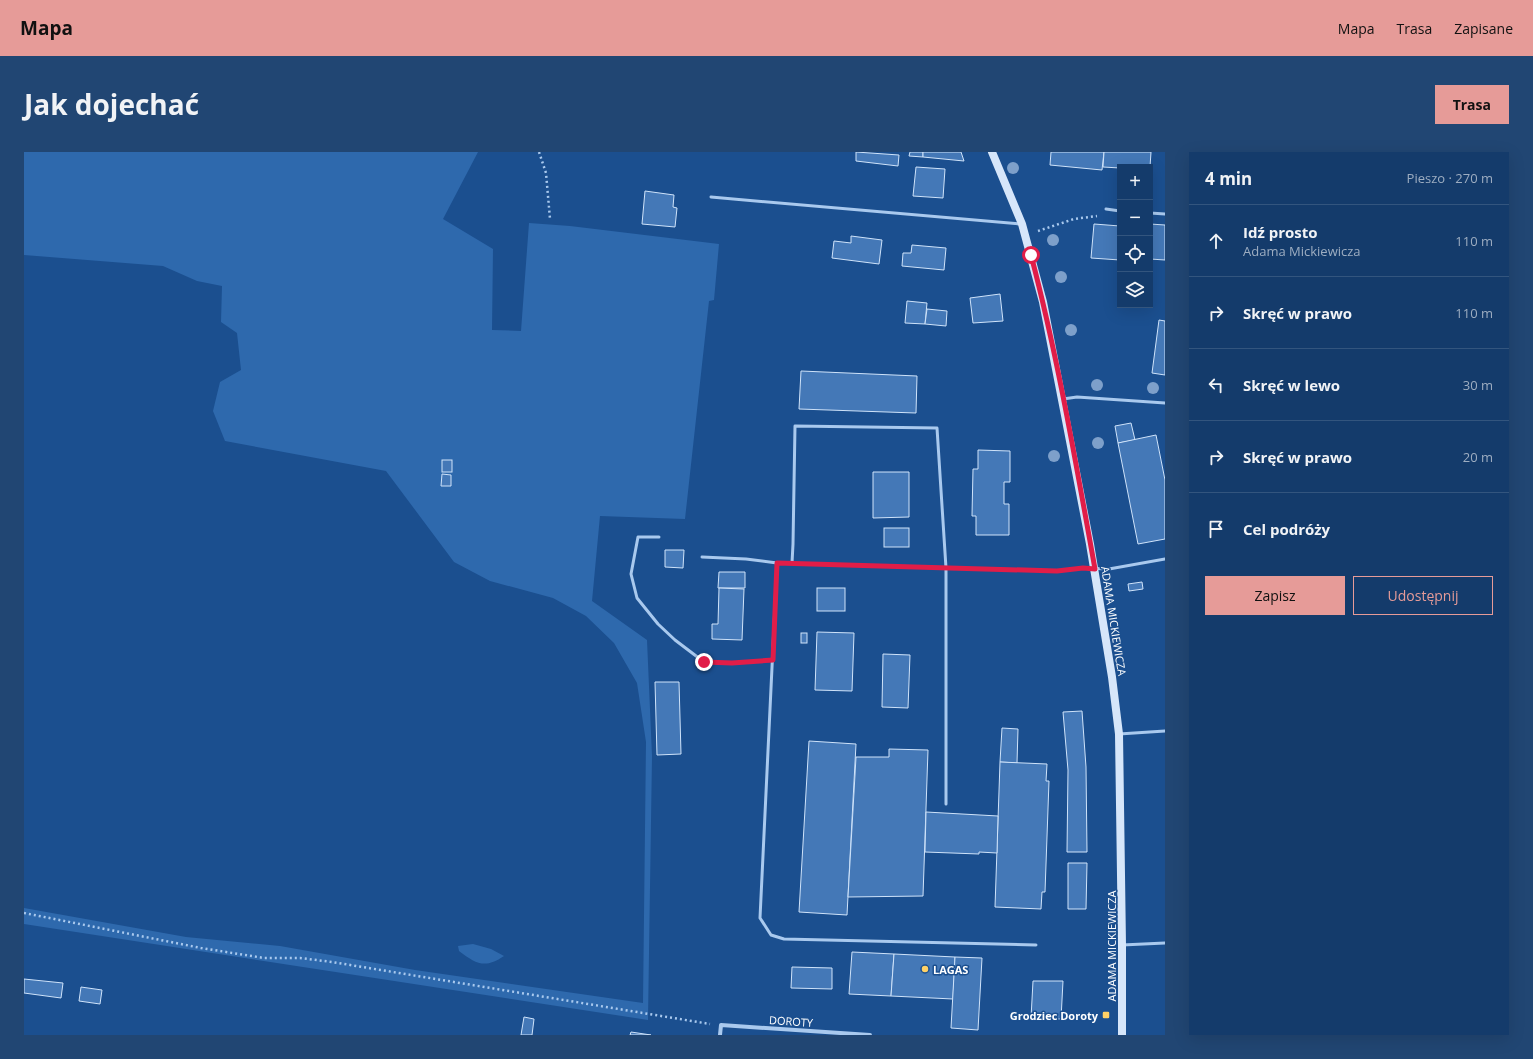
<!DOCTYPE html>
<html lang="pl">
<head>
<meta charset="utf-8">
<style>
  body { margin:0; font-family:"Open Sans",sans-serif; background:#214673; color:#f1f3f6 }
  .controls { position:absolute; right:12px; top:12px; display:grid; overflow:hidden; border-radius:0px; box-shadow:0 4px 16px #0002 }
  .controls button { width:36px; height:36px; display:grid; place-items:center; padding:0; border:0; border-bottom:1px solid #33557e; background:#143b6b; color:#f1f3f6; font:20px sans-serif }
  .stop { position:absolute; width:12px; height:12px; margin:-9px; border:3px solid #e11d48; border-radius:50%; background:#fff }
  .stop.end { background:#e11d48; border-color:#fff; box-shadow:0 1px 4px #0008 }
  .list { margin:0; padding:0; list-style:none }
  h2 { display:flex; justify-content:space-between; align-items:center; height:52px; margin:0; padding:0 16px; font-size:17px }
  h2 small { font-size:13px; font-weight:400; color:#9dadc1 }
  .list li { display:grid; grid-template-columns:26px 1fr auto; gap:12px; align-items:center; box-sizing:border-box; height:72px; padding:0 16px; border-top:1px solid #33557e }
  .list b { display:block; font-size:15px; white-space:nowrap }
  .list p { margin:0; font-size:13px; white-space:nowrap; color:#9dadc1 }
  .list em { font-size:13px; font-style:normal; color:#9dadc1 }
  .actions { display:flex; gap:8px; padding:12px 16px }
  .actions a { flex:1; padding:9px 0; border:1px solid #e69b98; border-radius:0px; text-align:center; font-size:14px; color:#e69b98 }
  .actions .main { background:#e69b98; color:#111 }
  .icon { flex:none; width:22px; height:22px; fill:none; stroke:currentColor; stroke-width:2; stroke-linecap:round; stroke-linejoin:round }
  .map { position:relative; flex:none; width:1141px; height:883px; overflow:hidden; border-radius:0px }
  header { display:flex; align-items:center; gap:24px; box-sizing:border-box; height:56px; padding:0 20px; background:#e69b98; color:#111 }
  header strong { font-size:19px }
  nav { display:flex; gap:22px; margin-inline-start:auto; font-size:14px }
  .intro { display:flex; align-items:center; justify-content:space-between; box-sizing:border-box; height:96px; padding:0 24px }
  h1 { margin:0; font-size:28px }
  .button { padding:10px 18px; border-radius:0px; background:#e69b98; color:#111; font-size:14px; font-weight:700 }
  main { display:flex; gap:24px; padding:0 24px }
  aside { flex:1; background:#143b6b; border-radius:0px; box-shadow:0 4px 16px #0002 }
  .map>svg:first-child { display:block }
</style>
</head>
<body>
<header>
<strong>Mapa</strong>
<nav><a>Mapa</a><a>Trasa</a><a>Zapisane</a></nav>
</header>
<div class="intro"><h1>Jak dojechać</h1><a class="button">Trasa</a></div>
<main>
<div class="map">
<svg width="1141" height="883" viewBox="0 0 1141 883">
  <rect width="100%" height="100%" fill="#1b4f8f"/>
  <g fill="#2e69ad">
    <polygon points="0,0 454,0 419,67 469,97 468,178 497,179 505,71 546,74 695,92 690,148 685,149 661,367 576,364 568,449 623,488 628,604 624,868 0,772 0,756 162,785 256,794 391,818 619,851 622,590 613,531 590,491 562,464 529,446 466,429 430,410 362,319 201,289 189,259 196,230 217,218 213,181 197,170 198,134 173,129 139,114 0,103"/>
    <path d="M449,792L467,797L480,804C461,817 452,812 435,799L434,794Z"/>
  </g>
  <g fill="#4478b7" stroke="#cfe3fa">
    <polygon points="832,0 875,3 874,14 832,9"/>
    <polygon points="886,0 899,0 899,5 885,4"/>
    <polygon points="899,0 937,0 940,9 899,5"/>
    <polygon points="1027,0 1080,0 1078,18 1026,13"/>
    <polygon points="1080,0 1127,0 1126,15 1096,15 1096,16 1079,15"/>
    <polygon points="892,15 921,17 919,46 889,44"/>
    <polygon points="621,39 650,43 649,55 653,56 651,75 618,72"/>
    <polygon points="1070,72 1096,74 1096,108 1067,106"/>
    <polygon points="1126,72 1141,73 1141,108 1126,107"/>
    <polygon points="827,84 858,88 855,112 808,106 810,89 827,91"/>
    <polygon points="888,93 922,96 920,118 878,114 879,101 887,101"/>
    <polygon points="976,142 979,169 949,171 946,146"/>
    <polygon points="883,149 903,151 901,172 881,171"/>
    <polygon points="903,157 923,159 922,174 901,172"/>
    <polygon points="1135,168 1141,169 1141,223 1128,221"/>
    <polygon points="777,219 893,224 892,261 775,257"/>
    <polygon points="1107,271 1111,288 1094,291 1091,274"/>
    <polygon points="1132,283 1141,328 1141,387 1114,392 1094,291"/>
    <polygon points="954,298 986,299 986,330 980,330 980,352 985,352 985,383 952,383 952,364 948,364 949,317 954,317"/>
    <rect x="418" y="308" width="10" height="12"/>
    <polygon points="849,320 885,320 885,365 849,366"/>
    <polygon points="418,322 427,323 427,334 417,334"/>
    <rect x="860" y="376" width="25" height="19"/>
    <polygon points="641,398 660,398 659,416 641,415"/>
    <polygon points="695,420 721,420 721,436 694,436"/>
    <polygon points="1118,430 1119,437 1105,439 1104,432"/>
    <polygon points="695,436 720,437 718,488 688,487 688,472 694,472"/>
    <rect x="793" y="436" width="28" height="23"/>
    <polygon points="793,480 830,481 828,539 791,538"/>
    <rect x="777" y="481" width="6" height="10"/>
    <polygon points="859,502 886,503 884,556 858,555"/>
    <polygon points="631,530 655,530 657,602 633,603"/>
    <polygon points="1058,559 1062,615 1063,700 1043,700 1044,618 1039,560"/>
    <polygon points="978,576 994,577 993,611 976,610"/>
    <polygon points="785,589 832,592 823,763 775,760"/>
    <polygon points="865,597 904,598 899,744 824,745 832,605 865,605"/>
    <polygon points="976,610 1023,612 1022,629 1025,629 1021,740 1018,740 1017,757 971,755"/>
    <polygon points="902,660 974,664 973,701 955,700 955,702 901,700"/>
    <polygon points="1044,711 1063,711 1062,757 1044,757"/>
    <polygon points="828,800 870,802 867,844 825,842"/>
    <polygon points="870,802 931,805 929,847 867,844"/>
    <polygon points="931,805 958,806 954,878 927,876"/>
    <polygon points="768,815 808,816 808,837 767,836"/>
    <polygon points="0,827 39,831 37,846 0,841"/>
    <polygon points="1009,829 1039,829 1037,867 1007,866"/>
    <polygon points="57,835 78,838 76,852 55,849"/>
    <polygon points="500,865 510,867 508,883 497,883"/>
    <polygon points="607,880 627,883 606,883"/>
  </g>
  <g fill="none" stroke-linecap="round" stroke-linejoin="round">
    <g stroke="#a9c9ee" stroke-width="2.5" stroke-dasharray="2 3" stroke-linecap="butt">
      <polyline points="515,0 522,21 526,67"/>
      <polyline points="1014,79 1050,67 1073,64"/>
      <polyline points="0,761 177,796 240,806 276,806 308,810 686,872"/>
    </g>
    <g stroke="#a9c9ee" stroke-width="3">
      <polyline points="687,45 996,72"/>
      <polyline points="1082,57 1096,59"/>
      <polyline points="1126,61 1141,62"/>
      <polyline points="1039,247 1053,245 1141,251"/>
      <polyline points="635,385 614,385 607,422 613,446 634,472 651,488 680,510 708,511 749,508"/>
      <polyline points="678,405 722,407 753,411 1033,419 1059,416 1085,417 1141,407"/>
      <polyline points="753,411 736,766 747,783 760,787 1012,793"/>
      <polyline points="768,411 769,392 771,274 913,276 922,416 922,652"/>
      <polyline points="1095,582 1141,579"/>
      <polyline points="1098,793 1141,791"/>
    </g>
    <polyline stroke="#a9c9ee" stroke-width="4" points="696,883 697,873 846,883"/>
    <polyline stroke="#d6e6fa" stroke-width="8" points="968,0 998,72 1019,150 1066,392 1088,525 1095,582 1098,793 1098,883"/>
  </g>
  <g fill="#7ea0ca">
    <circle cx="989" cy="16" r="6"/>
    <circle cx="1029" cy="88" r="6"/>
    <circle cx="1037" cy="125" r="6"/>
    <circle cx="1047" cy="178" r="6"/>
    <circle cx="1073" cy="233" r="6"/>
    <circle cx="1129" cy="236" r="6"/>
    <circle cx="1074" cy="291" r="6"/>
    <circle cx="1030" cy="304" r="6"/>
  </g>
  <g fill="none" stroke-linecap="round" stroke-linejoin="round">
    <path stroke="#e11d48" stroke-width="5" d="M680,510L708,511L749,508L753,411L1033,419L1059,416L1071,417C1052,312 1034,206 1007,103"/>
  </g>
  <g fill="#ffd166" stroke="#1b4f8f" stroke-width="1.5">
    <circle cx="901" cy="817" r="4"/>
    <rect x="1078" y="859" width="8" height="8" rx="2"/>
  </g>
  <g text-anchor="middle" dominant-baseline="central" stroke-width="3" stroke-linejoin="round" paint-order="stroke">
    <g font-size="11" fill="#fff" stroke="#1b4f8f">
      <text transform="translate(1090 469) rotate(81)">ADAMA MICKIEWICZA</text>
      <text transform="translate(1087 794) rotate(-90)">ADAMA MICKIEWICZA</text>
      <text transform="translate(767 869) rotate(4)">DOROTY</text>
    </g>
    <g font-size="11" font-weight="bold" fill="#fff" stroke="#1b4f8f" text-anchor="start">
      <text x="909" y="817">LAGAS</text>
      <text x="1074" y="863" text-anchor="end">Grodziec Doroty</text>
    </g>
  </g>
</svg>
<div class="controls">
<button>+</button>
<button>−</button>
<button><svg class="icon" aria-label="locate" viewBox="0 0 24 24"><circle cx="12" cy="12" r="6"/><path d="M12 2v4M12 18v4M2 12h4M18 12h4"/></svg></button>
<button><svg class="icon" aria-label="layers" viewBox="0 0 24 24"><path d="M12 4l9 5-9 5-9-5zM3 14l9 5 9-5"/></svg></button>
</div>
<div class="stop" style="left:1007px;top:103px"></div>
<div class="stop end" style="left:680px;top:510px"></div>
</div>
<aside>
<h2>4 min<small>Pieszo · 270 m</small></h2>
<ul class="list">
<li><svg class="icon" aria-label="ahead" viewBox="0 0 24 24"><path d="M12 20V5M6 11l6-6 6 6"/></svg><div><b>Idź prosto</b><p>Adama Mickiewicza</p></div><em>110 m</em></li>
<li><svg class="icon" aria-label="right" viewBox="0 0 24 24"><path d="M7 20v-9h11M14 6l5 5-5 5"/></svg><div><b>Skręć w prawo</b></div><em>110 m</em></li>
<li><svg class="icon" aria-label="left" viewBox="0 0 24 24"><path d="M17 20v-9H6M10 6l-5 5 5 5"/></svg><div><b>Skręć w lewo</b></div><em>30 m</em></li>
<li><svg class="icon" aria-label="right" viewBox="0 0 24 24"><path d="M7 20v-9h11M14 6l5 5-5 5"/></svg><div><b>Skręć w prawo</b></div><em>20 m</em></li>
<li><svg class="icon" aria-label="arrive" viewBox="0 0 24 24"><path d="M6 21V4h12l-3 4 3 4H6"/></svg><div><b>Cel podróży</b></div></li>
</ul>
<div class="actions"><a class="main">Zapisz</a><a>Udostępnij</a></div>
</aside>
</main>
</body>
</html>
